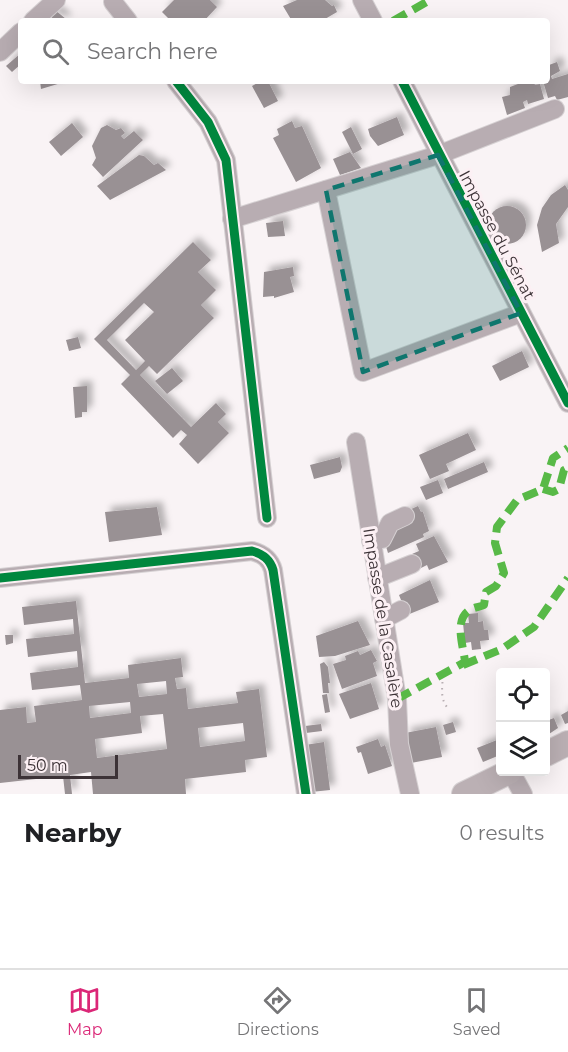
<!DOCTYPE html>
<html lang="en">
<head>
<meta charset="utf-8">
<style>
  body { margin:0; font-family:Montserrat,sans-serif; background:#f6f6f6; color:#202124 }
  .controls { position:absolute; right:18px; bottom:18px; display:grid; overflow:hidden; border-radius:6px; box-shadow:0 6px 24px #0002 }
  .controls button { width:54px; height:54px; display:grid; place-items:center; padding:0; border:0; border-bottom:2px solid #e0e0e0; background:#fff; color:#202124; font:30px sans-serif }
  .scale { position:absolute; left:18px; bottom:15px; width:100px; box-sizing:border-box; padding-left:6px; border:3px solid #3c3236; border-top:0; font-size:16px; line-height:21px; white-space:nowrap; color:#3c3236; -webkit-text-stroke:4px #fcf0f4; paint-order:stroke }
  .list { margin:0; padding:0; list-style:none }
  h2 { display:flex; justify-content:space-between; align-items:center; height:78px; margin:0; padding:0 24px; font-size:26px }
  h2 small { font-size:20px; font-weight:400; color:#757577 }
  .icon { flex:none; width:33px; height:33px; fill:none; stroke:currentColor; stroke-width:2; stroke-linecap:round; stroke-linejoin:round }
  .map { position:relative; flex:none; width:568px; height:794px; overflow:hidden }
  .search { position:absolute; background:#fff; box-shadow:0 6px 24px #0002; left:18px; right:18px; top:18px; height:66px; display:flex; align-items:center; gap:15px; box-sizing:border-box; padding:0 21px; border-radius:6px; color:#757577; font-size:22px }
  .sheet { height:174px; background:#fff }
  nav { display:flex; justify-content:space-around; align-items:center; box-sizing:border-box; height:84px; border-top:2px solid #e0e0e0; background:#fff; font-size:16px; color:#757577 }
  nav a { display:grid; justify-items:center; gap:3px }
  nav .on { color:#db2777 }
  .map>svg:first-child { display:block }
</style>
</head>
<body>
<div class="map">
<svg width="568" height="794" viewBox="0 0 568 794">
  <defs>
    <filter id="shadow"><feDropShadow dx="5.5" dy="-5.5" stdDeviation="3" flood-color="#0004"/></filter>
  </defs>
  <rect width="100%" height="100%" fill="#f9f3f5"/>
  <g fill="#999194" fill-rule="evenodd" filter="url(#shadow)">
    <polygon points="174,0 210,0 217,7 204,21 171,21 162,12"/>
    <polygon points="297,0 325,0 332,6 334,5 337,12 325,19 326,21 292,21 283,6"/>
    <polygon points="55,10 66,19 65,21 56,21 50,16"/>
    <polygon points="21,53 21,64 12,72 6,66"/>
    <polygon points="557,62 560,71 551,76 552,79 568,74 568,97 557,100 555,96 548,98 543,81 547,81 549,65"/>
    <polygon points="40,81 61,81 61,83 41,89"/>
    <polygon points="261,81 268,81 278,101 264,108 252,86"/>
    <polygon points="526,81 533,81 535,85 540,84 544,99 528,104 527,100 523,102 525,108 507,115 502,97 510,95 510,87"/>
    <polygon points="397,117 404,135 378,146 370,136 368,129"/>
    <polygon points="292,121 295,128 302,126 321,168 296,182 273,138 279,135 277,129"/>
    <polygon points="72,123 83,137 61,156 49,142"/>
    <polygon points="107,125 116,130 121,128 125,133 121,136 124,139 134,131 143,140 103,177 92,165 96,158 92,146 101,128"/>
    <polygon points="351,127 362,149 353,154 342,132"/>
    <polygon points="350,152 361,168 340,175 333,159"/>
    <polygon points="139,155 144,156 154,165 158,163 166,170 110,200 97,186"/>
    <polygon points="565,185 568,190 568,207 556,224 559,243 542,252 537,225 542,208 551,195"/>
    <circle cx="507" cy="225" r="19"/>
    <polygon points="283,221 285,236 268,237 266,223"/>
    <path d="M193,242L211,260L198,272L216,290L201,305L214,318L157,374L149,366L140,375L191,427L216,403L226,414L218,422L229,433L198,464L179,444L187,435L181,430L173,438L121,384L130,375L94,339ZM144,303L154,312L125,340L145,361L136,370L107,340Z"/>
    <polygon points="293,267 294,276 290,277 294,292 274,298 274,296 263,297 264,272"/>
    <polygon points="78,337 81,348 69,351 66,340"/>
    <polygon points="522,351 529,367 500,381 492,366"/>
    <polygon points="172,368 183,381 167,394 155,381"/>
    <polygon points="87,386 87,412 82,412 82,417 75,418 73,387"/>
    <polygon points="468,433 476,450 446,464 449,471 430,479 419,455"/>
    <polygon points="340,457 342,467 340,472 314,479 310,465"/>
    <polygon points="484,462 488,472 448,489 444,479"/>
    <polygon points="438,480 443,493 426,500 420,487"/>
    <polygon points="418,506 421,512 423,512 429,531 423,534 424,537 388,553 384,540 405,512"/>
    <polygon points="157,507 162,535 109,542 105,512"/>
    <polygon points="434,536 448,562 429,570 427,565 419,569 412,554 419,551 416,544"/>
    <polygon points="430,580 439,602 407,615 399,595"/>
    <path d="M76,601L85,683L129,678L128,665L181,658L183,677L175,678L177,689L186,688L188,709L238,703L236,692L259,689L267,757L245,760L246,772L185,779L186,794H93L91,772L70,775L72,794H65L63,776L0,783V710L26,707L27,723L36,722L34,706L82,700L80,685L32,690L30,673L78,667L77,651L28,657L26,639L74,634L73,619L24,625L22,607ZM166,681L167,694L139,697L137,684ZM130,702L131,713L90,718L89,706ZM163,714L167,749L97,758L95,739L142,733L140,716ZM243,723L245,741L200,747L198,728Z"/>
    <polygon points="478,613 478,622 483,621 484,630 488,630 489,640 480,641 481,649 472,650 471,642 465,643 463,623 469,623 468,614"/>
    <polygon points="358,621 370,645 335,656 319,657 316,636"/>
    <polygon points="5,635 13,635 13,643 6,645"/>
    <polygon points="371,650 377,661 373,663 377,676 342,689 333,664 346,660 345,656 358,651 360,655"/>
    <polygon points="324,662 328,667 330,683 328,683 329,693 323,693 320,664"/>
    <polygon points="371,683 379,709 350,719 339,694"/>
    <polygon points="327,694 330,712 325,713 322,695"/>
    <polygon points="568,711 568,723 565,724 561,715"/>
    <polygon points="554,718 558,728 546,736 546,721"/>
    <polygon points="453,722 456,732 446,735 443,725"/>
    <polygon points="321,724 322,731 306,733 305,726"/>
    <polygon points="436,727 442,757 411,763 405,733"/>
    <polygon points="378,739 381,747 385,745 392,766 368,774 361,752 358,753 356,747"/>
    <polygon points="497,740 500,755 483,762 477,748"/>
    <polygon points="324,742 330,790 311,792 305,745"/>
  </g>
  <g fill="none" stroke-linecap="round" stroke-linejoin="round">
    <defs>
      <g id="minor">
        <polyline points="362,0 373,21"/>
        <polyline points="113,2 128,21"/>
        <polyline points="33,21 56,0"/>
        <polyline points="0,52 21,32"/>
        <polyline points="176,81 208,122 226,160 267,518"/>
        <polyline points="402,81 568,403"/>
        <polyline points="326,190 363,372 521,313"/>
        <polyline points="232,219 438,155 555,109"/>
        <polyline points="356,442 397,699 399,744 410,794"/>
        <polyline points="371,541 382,539 390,523 405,516"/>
        <path d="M0,578L252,551C263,554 270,559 273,570L306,794"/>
        <polyline points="377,578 412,564"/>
        <polyline points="384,619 401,610"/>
        <polyline points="511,772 523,794"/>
      </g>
      <g id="major">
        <polyline points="546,754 568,743"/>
        <polyline points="464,794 509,772"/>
      </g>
    </defs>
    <use href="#minor" stroke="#d6d1d3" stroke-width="20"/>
    <use href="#major" stroke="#d6d1d3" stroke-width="26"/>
    <path stroke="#b8afb3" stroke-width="2" stroke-dasharray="1.5 4.5" stroke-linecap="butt" d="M443,676C442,688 440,701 449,709"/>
    <use href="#minor" stroke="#b8adb2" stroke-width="18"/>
    <use href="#major" stroke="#bbb0b4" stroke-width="24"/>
    <g stroke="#58b947" stroke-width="8" stroke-dasharray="15 8" stroke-linecap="butt">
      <polyline points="393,21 430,0"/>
      <polyline points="543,489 553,492 559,489 564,470 568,468"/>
      <polyline points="463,665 502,649 534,627 568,578"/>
      <path d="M397,699L465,662C464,648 453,619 470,610C474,607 480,607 484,605L486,592L496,586L504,573L495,543L497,527L517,500L543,489L553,458L568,448"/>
    </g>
    <defs>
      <g id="cycleway">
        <polyline points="176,81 208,122 226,160 267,518"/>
        <polyline points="402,81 568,403"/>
        <path d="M0,578L252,551C263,554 270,559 273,570L306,794"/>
      </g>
    </defs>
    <use href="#cycleway" stroke="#fcf0f4" stroke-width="13"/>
    <use href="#cycleway" stroke="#00873e" stroke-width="9"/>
  </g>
  <path fill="#0f766e" fill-opacity="0.2" stroke="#0f766e" stroke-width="4.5" stroke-dasharray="12 8" stroke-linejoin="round" d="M438,155L521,313L363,372L326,190Z"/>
  <g text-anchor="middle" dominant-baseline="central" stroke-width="6" stroke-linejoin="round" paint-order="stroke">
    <g font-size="16" fill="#3c3236" stroke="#fcf0f4">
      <text transform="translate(497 235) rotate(62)">Impasse du Sénat</text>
      <text transform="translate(383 618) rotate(81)">Impasse de la Casalère</text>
    </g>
  </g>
</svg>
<div class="controls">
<button><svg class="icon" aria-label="locate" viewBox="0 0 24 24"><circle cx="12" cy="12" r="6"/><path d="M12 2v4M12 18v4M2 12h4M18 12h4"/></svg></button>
<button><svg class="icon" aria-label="layers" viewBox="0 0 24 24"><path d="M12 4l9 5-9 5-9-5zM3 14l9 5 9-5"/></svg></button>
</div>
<div class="scale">50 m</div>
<div class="search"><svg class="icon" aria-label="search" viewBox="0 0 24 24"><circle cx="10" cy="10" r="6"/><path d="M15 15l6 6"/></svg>Search here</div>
</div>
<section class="sheet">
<h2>Nearby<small>0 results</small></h2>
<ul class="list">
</ul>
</section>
<nav>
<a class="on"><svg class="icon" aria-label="map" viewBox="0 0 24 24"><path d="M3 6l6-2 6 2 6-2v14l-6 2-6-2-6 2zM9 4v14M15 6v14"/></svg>Map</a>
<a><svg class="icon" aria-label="directions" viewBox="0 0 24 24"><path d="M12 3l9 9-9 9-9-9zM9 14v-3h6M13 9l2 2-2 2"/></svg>Directions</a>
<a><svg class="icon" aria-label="saved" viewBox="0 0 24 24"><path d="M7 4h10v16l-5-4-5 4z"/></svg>Saved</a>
</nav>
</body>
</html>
